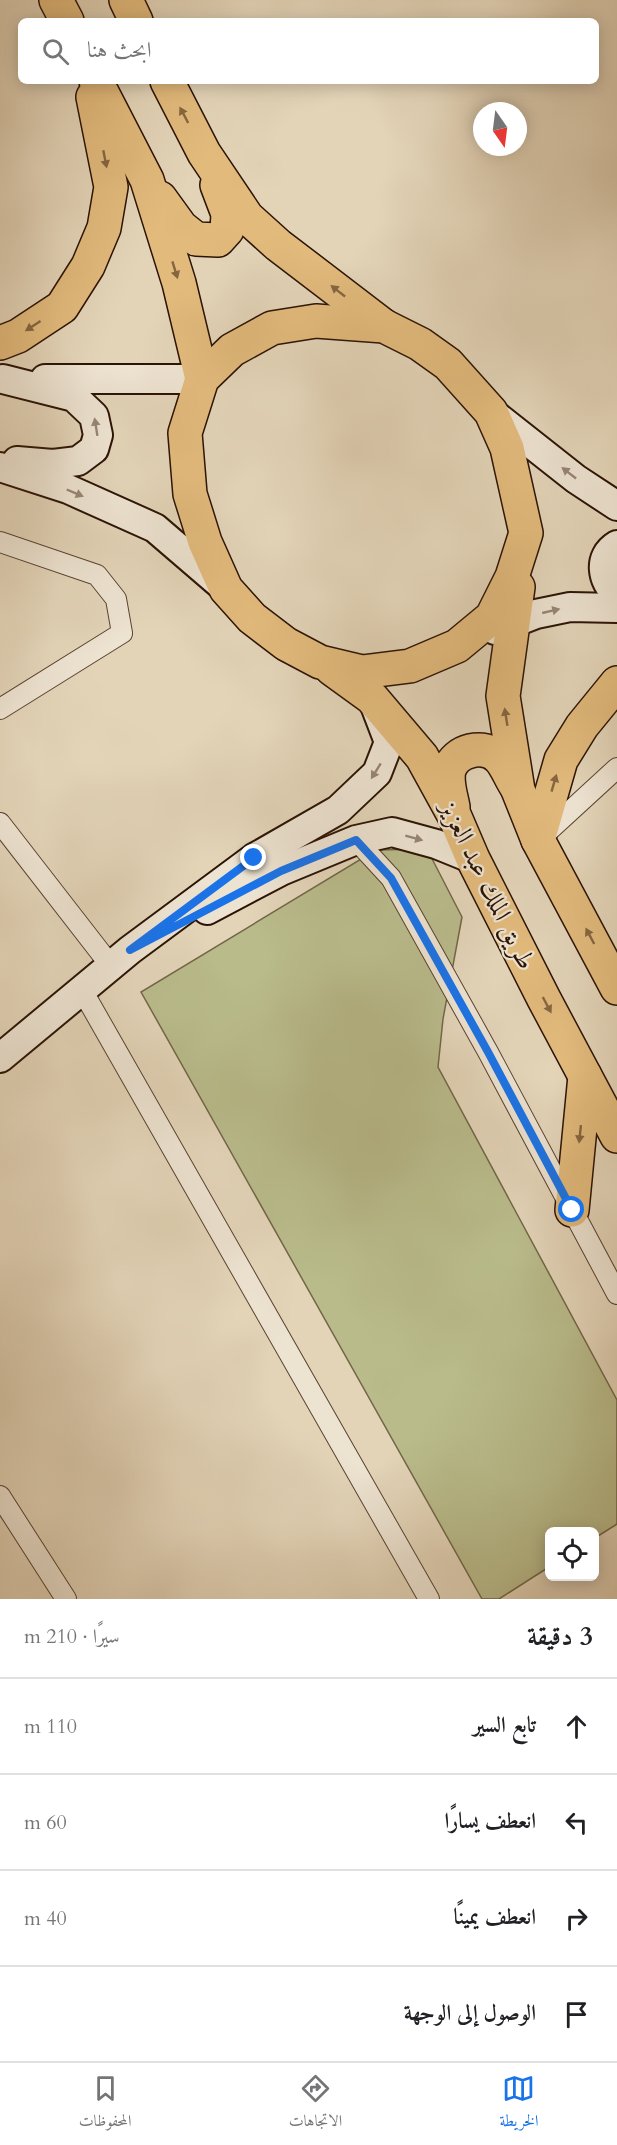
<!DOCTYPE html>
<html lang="ar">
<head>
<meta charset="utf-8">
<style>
  body { margin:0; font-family:Cardo,Amiri,serif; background:#f6f6f6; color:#202124; direction:rtl }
  .controls { position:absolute; right:18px; bottom:18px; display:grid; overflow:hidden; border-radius:9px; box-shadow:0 3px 15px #0003 }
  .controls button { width:54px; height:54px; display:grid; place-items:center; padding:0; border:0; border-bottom:2px solid #e0e0e0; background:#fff; color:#202124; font:30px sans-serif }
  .compass { position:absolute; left:473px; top:102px; width:54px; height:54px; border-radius:50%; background:#fff; box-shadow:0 3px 15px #0003; rotate:166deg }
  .stop { position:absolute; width:18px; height:18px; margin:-14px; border:4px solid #1a73e8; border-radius:50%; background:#fff }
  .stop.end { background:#1a73e8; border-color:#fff; box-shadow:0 2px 6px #0008 }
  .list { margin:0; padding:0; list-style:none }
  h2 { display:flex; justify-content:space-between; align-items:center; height:78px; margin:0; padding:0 24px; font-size:26px }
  h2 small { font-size:20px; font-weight:400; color:#757577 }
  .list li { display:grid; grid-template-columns:39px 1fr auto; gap:18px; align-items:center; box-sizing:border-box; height:96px; padding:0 24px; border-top:2px solid #e0e0e0 }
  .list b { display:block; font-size:22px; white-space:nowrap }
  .list em { font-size:20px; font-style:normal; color:#757577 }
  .icon { flex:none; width:33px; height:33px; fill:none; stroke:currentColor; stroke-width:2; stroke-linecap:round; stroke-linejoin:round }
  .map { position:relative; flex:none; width:617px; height:1599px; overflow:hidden; direction:ltr }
  .search { position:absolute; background:#fff; box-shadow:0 3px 15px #0003; left:18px; right:18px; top:18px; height:66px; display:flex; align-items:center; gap:15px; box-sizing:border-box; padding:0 21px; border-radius:9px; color:#757577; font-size:22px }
  .sheet { height:462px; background:#fff }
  nav { display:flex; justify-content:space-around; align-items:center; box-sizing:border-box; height:84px; border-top:2px solid #e0e0e0; background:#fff; font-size:16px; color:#757577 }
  nav a { display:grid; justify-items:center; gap:3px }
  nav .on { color:#1a73e8 }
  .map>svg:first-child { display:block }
</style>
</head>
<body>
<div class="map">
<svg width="617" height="1599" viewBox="0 0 617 1599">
  <rect width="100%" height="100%" fill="#e3d4b8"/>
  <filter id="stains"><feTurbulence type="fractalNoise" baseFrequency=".00333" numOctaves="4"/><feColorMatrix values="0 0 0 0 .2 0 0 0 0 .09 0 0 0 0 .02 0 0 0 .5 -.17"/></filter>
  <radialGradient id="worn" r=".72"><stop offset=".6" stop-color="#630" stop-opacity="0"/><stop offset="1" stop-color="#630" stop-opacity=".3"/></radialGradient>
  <polygon fill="#b9bb8b" stroke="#726748" stroke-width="1.5" points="427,849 462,917 443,1019 438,1067 617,1400 617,1524 595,1538 594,1532 550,1532 549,1567 499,1599 482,1599 141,992 376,850"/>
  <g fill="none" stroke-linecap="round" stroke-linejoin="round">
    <defs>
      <g id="street">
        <polyline points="0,542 97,575 116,599 122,633 0,709"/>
        <polyline points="0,823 111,966"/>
        <polyline points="543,836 617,768"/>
        <polyline points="356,840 391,878 488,1052 617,1294"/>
        <polyline points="82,990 429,1599"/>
        <polyline points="0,1496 66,1599"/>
      </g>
      <g id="secondary">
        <polyline points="3,379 74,397 94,416 98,435 94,449 78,461 53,464 17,461"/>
        <polyline points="45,379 202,379"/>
        <polyline points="491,412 576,479 617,506"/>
        <polyline points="0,467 68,489 155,528 226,589"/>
        <path d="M617,545C597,557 602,581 617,594"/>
        <polyline points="495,630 536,614 570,607 617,608"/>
        <polyline points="207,910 281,871 356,840 392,832 436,844 473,859"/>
        <polyline points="0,1058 130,950 254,858 338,810 377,773 389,742 376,708"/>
      </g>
      <g id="highway">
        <polyline points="56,0 67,21"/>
        <polyline points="126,0 136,21"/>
        <polyline points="96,81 147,180 179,283 202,379"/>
        <polyline points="167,81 204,153 247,217 278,245 384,326"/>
        <polyline points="160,198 181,227 196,239 218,240 227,230 228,214 217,185"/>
        <polygon points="316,321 384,326 420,344 448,364 491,412 507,448 526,533 512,577 492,617 457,646 410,666 362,672 320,662 286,644 252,618 226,589 205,542 190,494 185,433 202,379 232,350 272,328"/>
        <polyline points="0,343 18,336 62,307 88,266 104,228 111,187 93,97"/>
        <polyline points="518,587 503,696 518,790 538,840 617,988"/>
        <polyline points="332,669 372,698 422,757 455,817 473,859 544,999 617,1136"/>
        <path d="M453,807C451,796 446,782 449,770C455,750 484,743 499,758C506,765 510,777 516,786"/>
        <polyline points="538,840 561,760 582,726 617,683"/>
        <polyline points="572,1210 585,1076"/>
      </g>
    </defs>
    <use href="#street" stroke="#594332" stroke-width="22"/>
    <use href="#secondary" stroke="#2b1305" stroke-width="32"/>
    <use href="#highway" stroke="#2b1305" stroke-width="36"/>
    <use href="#street" stroke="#ede3d1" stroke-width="20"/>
    <use href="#secondary" stroke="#ede3d1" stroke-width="28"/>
    <use href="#highway" stroke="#e2ba7c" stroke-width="33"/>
  </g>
  <defs><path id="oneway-solid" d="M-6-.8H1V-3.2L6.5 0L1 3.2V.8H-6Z" transform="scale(1.5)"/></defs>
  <g fill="#866640">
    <use href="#oneway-solid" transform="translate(184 115) rotate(-118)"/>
    <use href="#oneway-solid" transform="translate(105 159) rotate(79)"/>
    <use href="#oneway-solid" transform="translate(175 270) rotate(73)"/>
    <use href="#oneway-solid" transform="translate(338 291) rotate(-142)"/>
    <use href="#oneway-solid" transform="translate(33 326) rotate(147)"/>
    <use href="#oneway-solid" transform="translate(506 717) rotate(-99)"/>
    <use href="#oneway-solid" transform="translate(554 783) rotate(-74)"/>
    <use href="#oneway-solid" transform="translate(590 936) rotate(-118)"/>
    <use href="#oneway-solid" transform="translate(547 1005) rotate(62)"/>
    <use href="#oneway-solid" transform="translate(580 1134) rotate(96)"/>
  </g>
  <g fill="#968575">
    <use href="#oneway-solid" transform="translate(96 427) rotate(-99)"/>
    <use href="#oneway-solid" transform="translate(569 473) rotate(-142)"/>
    <use href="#oneway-solid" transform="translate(75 493) rotate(23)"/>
    <use href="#oneway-solid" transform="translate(551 611) rotate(-13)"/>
    <use href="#oneway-solid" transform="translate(376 771) rotate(122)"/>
    <use href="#oneway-solid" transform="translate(414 838) rotate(15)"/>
  </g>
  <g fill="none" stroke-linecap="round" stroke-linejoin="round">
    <polyline stroke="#1a73e8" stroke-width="8" points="254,858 130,950 281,871 356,840 391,878 488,1052 572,1210"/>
  </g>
  <g text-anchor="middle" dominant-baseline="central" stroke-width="4.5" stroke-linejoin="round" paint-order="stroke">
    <g font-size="26" fill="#2b1305" stroke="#ede3d1">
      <text transform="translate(488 885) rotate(64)">طريق الملك عبد العزيز</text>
    </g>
  </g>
  <rect width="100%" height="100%" filter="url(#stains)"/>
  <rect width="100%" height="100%" fill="url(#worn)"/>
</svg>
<div class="controls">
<button><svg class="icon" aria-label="locate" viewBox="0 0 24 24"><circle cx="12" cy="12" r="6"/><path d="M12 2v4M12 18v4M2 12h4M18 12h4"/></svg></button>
</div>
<svg class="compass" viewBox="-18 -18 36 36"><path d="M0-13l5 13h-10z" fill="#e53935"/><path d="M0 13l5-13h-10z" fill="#757577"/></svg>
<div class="stop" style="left:572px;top:1210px"></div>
<div class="stop end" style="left:254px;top:858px"></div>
<div class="search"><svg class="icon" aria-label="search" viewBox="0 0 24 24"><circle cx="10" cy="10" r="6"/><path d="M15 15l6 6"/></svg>ابحث هنا</div>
</div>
<section class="sheet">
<h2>3 دقيقة<small>سيرًا · 210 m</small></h2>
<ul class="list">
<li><svg class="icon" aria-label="ahead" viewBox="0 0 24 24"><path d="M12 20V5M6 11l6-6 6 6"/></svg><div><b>تابع السير</b></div><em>110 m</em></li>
<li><svg class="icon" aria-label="left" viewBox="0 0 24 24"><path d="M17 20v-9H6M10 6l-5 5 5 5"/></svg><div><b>انعطف يسارًا</b></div><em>60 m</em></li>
<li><svg class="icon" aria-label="right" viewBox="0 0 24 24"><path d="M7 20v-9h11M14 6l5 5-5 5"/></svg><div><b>انعطف يمينًا</b></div><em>40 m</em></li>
<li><svg class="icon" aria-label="arrive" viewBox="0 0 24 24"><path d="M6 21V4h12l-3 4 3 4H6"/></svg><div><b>الوصول إلى الوجهة</b></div></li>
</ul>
</section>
<nav>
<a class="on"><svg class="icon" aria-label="map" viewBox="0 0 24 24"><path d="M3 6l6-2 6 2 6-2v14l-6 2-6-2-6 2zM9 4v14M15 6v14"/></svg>الخريطة</a>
<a><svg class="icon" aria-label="directions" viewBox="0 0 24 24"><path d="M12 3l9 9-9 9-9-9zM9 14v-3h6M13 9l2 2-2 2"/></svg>الاتجاهات</a>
<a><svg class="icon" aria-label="saved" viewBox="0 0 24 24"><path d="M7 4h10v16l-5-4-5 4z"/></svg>المحفوظات</a>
</nav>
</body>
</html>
